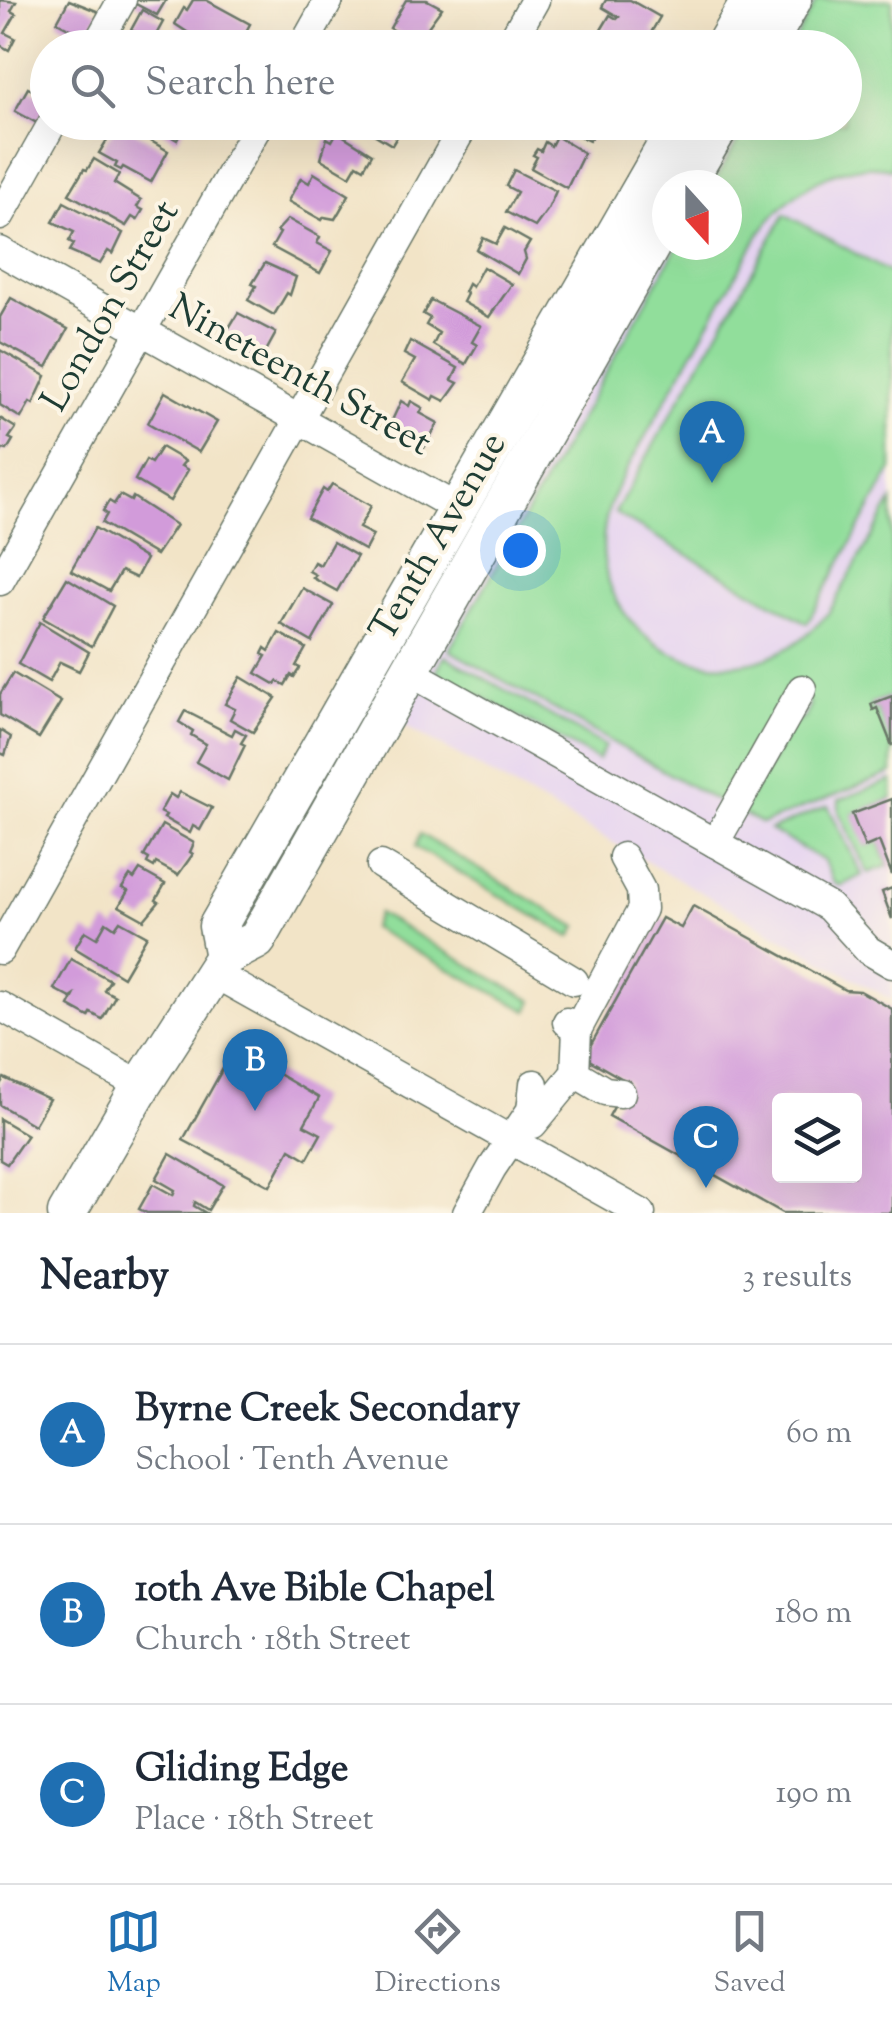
<!DOCTYPE html>
<html lang="en">
<head>
<meta charset="utf-8">
<style>
  body { margin:0; font-family:"Sorts Mill Goudy",serif; background:#f6f6f7; color:#1f2937 }
  .controls { position:absolute; right:30px; bottom:30px; display:grid; overflow:hidden; border-radius:10px; box-shadow:0 10px 40px #0002 }
  .controls button { width:90px; height:90px; display:grid; place-items:center; padding:0; border:0; border-bottom:2px solid #e0e1e3; background:#fff; color:#1f2937; font:50px sans-serif }
  .compass { position:absolute; left:652px; top:170px; width:90px; height:90px; border-radius:50%; background:#fff; box-shadow:0 10px 40px #0002; rotate:159deg }
  .you { position:absolute; left:520px; top:550px; width:35px; height:35px; margin:-25px; border:8px solid #fff; border-radius:50%; background:#1a73e8; box-shadow:0 0 0 15px #1a73e833 }
  .badge { display:grid; place-items:center; width:65px; height:65px; border-radius:50%; background:#1f6fb2; color:#fff; font-size:32px; font-weight:700 }
  .pin { position:absolute; translate:-50% -82px; filter:drop-shadow(0 2px 5px #0008) }
  .pin::after { content:''; position:absolute; top:52px; width:35px; height:30px; background:inherit; clip-path:polygon(0 0,100% 0,50% 100%) }
  .list { margin:0; padding:0; list-style:none }
  h2 { display:flex; justify-content:space-between; align-items:center; height:130px; margin:0; padding:0 40px; font-size:42px }
  h2 small { font-size:32px; font-weight:400; color:#747a83 }
  .list li { display:grid; grid-template-columns:65px 1fr auto; gap:30px; align-items:center; box-sizing:border-box; height:180px; padding:0 40px; border-top:2px solid #e0e1e3 }
  .list b { display:block; font-size:38px; white-space:nowrap }
  .list p { margin:0; font-size:32px; white-space:nowrap; color:#747a83 }
  .list em { font-size:32px; font-style:normal; color:#747a83 }
  .icon { flex:none; width:55px; height:55px; fill:none; stroke:currentColor; stroke-width:2; stroke-linecap:round; stroke-linejoin:round }
  .map { position:relative; flex:none; width:892px; height:1213px; overflow:hidden }
  .search { position:absolute; background:#fff; box-shadow:0 10px 40px #0002; left:30px; right:30px; top:30px; height:110px; display:flex; align-items:center; gap:25px; box-sizing:border-box; padding:0 35px; border-radius:55px; color:#747a83; font-size:38px }
  .sheet { height:670px; background:#fff }
  nav { display:flex; justify-content:space-around; align-items:center; box-sizing:border-box; height:140px; border-top:2px solid #e0e1e3; background:#fff; font-size:28px; color:#747a83 }
  nav a { display:grid; justify-items:center; gap:5px }
  nav .on { color:#1f6fb2 }
  .map>svg:first-child { display:block }
</style>
</head>
<body>
<div class="map">
<svg width="892" height="1213" viewBox="0 0 892 1213">
  <rect width="100%" height="100%" fill="#fcf5e5"/>
  <filter id="ink" filterUnits="userSpaceOnUse"><feTurbulence type="fractalNoise" baseFrequency=".01" numOctaves="2"/><feDisplacementMap in="SourceGraphic" scale="20" xChannelSelector="R" yChannelSelector="G"/><feConvolveMatrix kernelMatrix="1 2 1 2 8 2 1 2 1" color-interpolation-filters="sRGB"/></filter>
  <filter id="wash" filterUnits="userSpaceOnUse"><feTurbulence type="fractalNoise" baseFrequency=".0048" numOctaves="4" result="noise"/><feDisplacementMap in="SourceGraphic" scale="40" xChannelSelector="R" yChannelSelector="G"/><feGaussianBlur stdDeviation="2.25" result="paint"/><feColorMatrix in="noise" values="0 0 0 0 0 0 0 0 0 0 0 0 0 0 0 0 0 1.4 0 .05"/><feComposite in="paint" operator="in"/></filter>
  <g filter="url(#wash)">
    <rect width="100%" height="100%" fill="#f2e4c7"/>
    <polygon fill="#e5d3f1" points="807,0 892,0 892,1000 397,721 667,245 727,245 727,185 702,185 737,123 844,122 844,48 780,47"/>
    <g fill="#91de9b" stroke="#588e68" stroke-width="2.5">
      <path d="M817,0H892V169C838,158 792,190 761,231L619,483C549,625 730,734 829,612L892,501V696L871,704L873,709L877,708L892,741V773L762,824L741,813L792,725L804,718L810,705L806,696L790,684L771,716L773,723L724,805L449,650L678,245H727V185H712L748,123L844,122V48L791,47Z"/>
      <polygon points="785,214 892,274 892,469 807,623 615,513"/>
      <polygon points="445,656 605,746 598,760 436,672"/>
      <polygon points="892,780 892,799 853,814 866,846 879,841 888,866 868,873 839,812 839,800"/>
      <polygon points="828,806 862,875 841,886 834,883 824,861 770,830"/>
      <polygon points="420,834 577,927 571,937 415,847"/>
      <polygon points="378,913 533,1001 528,1011 372,928"/>
    </g>
    <g id="blocks">
      <g fill="#d29bda" fill-rule="evenodd">
        <polygon points="0,0 16,2 11,11 16,14 5,33 15,38 9,50 0,45"/>
        <polygon points="69,0 99,12 86,37 57,22"/>
        <polygon points="136,0 166,0 157,15 134,3"/>
        <polygon points="193,0 206,0 250,24 237,48 183,48 185,43 192,47 199,40 175,24 184,8 187,10"/>
        <polygon points="406,0 427,0 442,8 428,27 444,36 437,48 424,48 390,28"/>
        <polygon points="606,0 630,0 660,17 652,31 658,34 652,43 647,48 627,48 601,30 610,15 617,19 619,17 602,7"/>
        <polygon points="142,10 163,22 152,42 131,30"/>
        <polygon points="28,88 48,98 48,105 37,123 15,111"/>
        <polygon points="118,122 168,151 151,182 123,167 121,170 115,167 117,163 99,153"/>
        <polygon points="147,122 186,122 177,140"/>
        <polygon points="354,122 406,122 392,145"/>
        <polygon points="568,122 604,122 601,128 598,126 589,141 564,129"/>
        <polygon points="337,132 372,154 364,168 357,164 350,176 321,159 327,138 332,141"/>
        <polygon points="556,136 584,153 567,188 531,168 537,157 533,155 537,149 541,151 545,142 551,146"/>
        <polygon points="94,159 119,174 114,183 141,200 137,207 143,210 137,220 132,217 126,226 69,194 84,169 87,170"/>
        <polygon points="514,170 556,191 548,209 535,227 506,212 517,192 506,186"/>
        <polygon points="314,173 349,195 335,219 324,217 322,220 288,201 301,178 309,183"/>
        <polygon points="64,202 123,233 113,254 108,251 100,264 70,251 74,244 69,241 74,232 53,222"/>
        <polygon points="288,219 320,237 317,243 332,251 320,273 272,247 280,233 277,231"/>
        <polygon points="505,228 530,242 524,252 526,259 518,274 477,250 483,238 496,244"/>
        <polygon points="265,263 296,277 290,295 287,293 274,315 248,300 256,286 252,284"/>
        <polygon points="483,267 512,284 489,317 463,302 467,294 464,292 468,284 472,287"/>
        <polygon points="11,298 68,329 47,367 0,342 0,317"/>
        <polygon points="431,300 481,326 472,342 477,345 466,364 433,345 439,333 426,325 430,318 423,314"/>
        <polygon points="238,313 276,333 260,362 221,341"/>
        <polygon points="410,341 458,368 452,380 458,383 445,401 435,396 433,400 402,382 415,360 404,354"/>
        <polygon points="0,350 46,376 33,404 30,402 21,418 0,405"/>
        <polygon points="165,392 217,422 199,452 148,423"/>
        <polygon points="401,401 409,406 411,401 423,408 420,413 438,423 424,448 405,442 407,438 389,427"/>
        <polygon points="0,418 16,428 9,438 13,440 7,450 3,449 0,454"/>
        <polygon points="161,447 185,461 181,466 188,470 170,501 135,480 146,460 151,463"/>
        <polygon points="332,484 371,506 359,528 373,535 365,550 307,518 323,489 327,492"/>
        <polygon points="120,495 131,501 133,497 176,525 156,555 102,523 107,514 103,511 109,501 114,504"/>
        <polygon points="95,528 146,559 136,578 121,571 109,591 71,570"/>
        <polygon points="333,542 357,556 337,591 313,578 316,575 309,571 314,562 320,565"/>
        <polygon points="67,578 113,606 92,646 43,618"/>
        <polygon points="302,588 333,605 312,642 281,624"/>
        <polygon points="40,622 89,652 79,671 60,662 49,682 18,664"/>
        <polygon points="279,633 306,648 296,666 300,668 294,677 291,675 285,685 277,681 275,684 256,673 266,656 262,654 265,648 269,651"/>
        <polygon points="13,673 61,702 39,738 0,715 0,694"/>
        <polygon points="241,677 276,698 253,732 230,719 235,709 225,704"/>
        <polygon points="892,696 892,746 877,708 873,710 871,704"/>
        <polygon points="185,711 232,735 235,729 246,735 241,743 245,745 228,780 196,762 206,744 191,735 193,731 179,722"/>
        <polygon points="0,730 11,737 5,755 0,753"/>
        <polygon points="180,792 212,808 200,830 193,826 190,833 164,818 166,815 160,812 170,794 176,798"/>
        <polygon points="892,799 892,875 879,841 865,847 852,814"/>
        <polygon points="162,825 194,843 190,852 193,854 178,875 156,863 154,867 147,863 149,859 144,856"/>
        <polygon points="140,870 165,884 156,900 159,902 144,920 119,906 128,891 122,888 130,876 134,879"/>
        <polygon points="892,888 892,919 882,892"/>
        <path d="M693,906L845,990L860,991L892,1009V1213H783L609,1116L628,1082L584,1057L662,918L681,928ZM780,1100H854V1176H780Z"/>
        <polygon points="120,921 147,936 123,977 75,948 85,931 97,938 106,922 115,928"/>
        <polygon points="71,959 110,980 104,990 115,996 102,1019 91,1013 89,1017 69,1006 74,996 71,998 54,989"/>
        <polygon points="230,1056 240,1061 251,1058 319,1098 304,1125 321,1134 307,1159 290,1149 270,1186 183,1140"/>
        <polygon points="4,1078 49,1099 34,1125 0,1105 0,1085"/>
        <polygon points="0,1119 27,1135 7,1164 0,1160"/>
        <polygon points="170,1154 223,1185 208,1210 195,1202 194,1206 206,1213 147,1213 139,1209 153,1184 173,1195 175,1190 156,1179"/>
      </g>
    </g>
  </g>
  <g filter="url(#ink)">
    <use href="#blocks" fill-opacity="0" stroke="#697767" stroke-width="2.5"/>
    <g fill="none" stroke-linecap="round" stroke-linejoin="round">
      <defs>
        <g id="minor">
          <polyline points="95,48 122,0"/>
          <polyline points="302,48 329,0"/>
          <polyline points="508,48 535,0"/>
          <polyline points="0,216 53,122"/>
          <polyline points="0,251 457,508"/>
          <polyline points="0,581 260,122"/>
          <polyline points="410,672 829,907 868,950 892,964"/>
          <polyline points="715,843 802,689"/>
          <polyline points="381,865 574,981"/>
          <polyline points="0,950 466,122"/>
          <polyline points="215,974 641,1213"/>
          <polyline points="0,1006 141,1086"/>
          <polyline points="567,1022 577,1030 642,909 641,890 623,857"/>
          <polyline points="577,1030 575,1073 605,1091 621,1093"/>
          <polyline points="533,1124 575,1073"/>
          <polyline points="467,1213 492,1168 531,1110 534,1084"/>
        </g>
        <g id="major">
          <polyline points="723,48 751,0"/>
          <polyline points="765,48 792,0"/>
          <polyline points="685,185 722,122"/>
          <polyline points="224,957 218,926 680,122"/>
          <polyline points="67,1213 141,1086 224,957 257,940 667,217"/>
        </g>
      </defs>
      <use href="#minor" stroke="#697767" stroke-width="31"/>
      <use href="#major" stroke="#697767" stroke-width="41"/>
      <use href="#minor" stroke="#fff" stroke-width="28"/>
      <use href="#major" stroke="#fff" stroke-width="38"/>
    </g>
  </g>
  <g text-anchor="middle" dominant-baseline="central" stroke-width="8" stroke-linejoin="round" paint-order="stroke">
    <g font-size="38" fill="#1f3d34" stroke="#fcf5e5">
      <text transform="translate(112 307) rotate(-60)">London Street</text>
      <text transform="translate(299 377) rotate(29)">Nineteenth Street</text>
      <text transform="translate(440 538) rotate(-60)">Tenth Avenue</text>
    </g>
  </g>
</svg>
<div class="controls">
<button><svg class="icon" aria-label="layers" viewBox="0 0 24 24"><path d="M12 4l9 5-9 5-9-5zM3 14l9 5 9-5"/></svg></button>
</div>
<svg class="compass" viewBox="-18 -18 36 36"><path d="M0-13l5 13h-10z" fill="#e53935"/><path d="M0 13l5-13h-10z" fill="#747a83"/></svg>
<div class="you"></div>
<div class="pin badge" style="left:712px;top:483px">A</div>
<div class="pin badge" style="left:255px;top:1111px">B</div>
<div class="pin badge" style="left:706px;top:1188px">C</div>
<div class="search"><svg class="icon" aria-label="search" viewBox="0 0 24 24"><circle cx="10" cy="10" r="6"/><path d="M15 15l6 6"/></svg>Search here</div>
</div>
<section class="sheet">
<h2>Nearby<small>3 results</small></h2>
<ul class="list">
<li><span class="badge">A</span><div><b>Byrne Creek Secondary</b><p>School · Tenth Avenue</p></div><em>60 m</em></li>
<li><span class="badge">B</span><div><b>10th Ave Bible Chapel</b><p>Church · 18th Street</p></div><em>180 m</em></li>
<li><span class="badge">C</span><div><b>Gliding Edge</b><p>Place · 18th Street</p></div><em>190 m</em></li>
</ul>
</section>
<nav>
<a class="on"><svg class="icon" aria-label="map" viewBox="0 0 24 24"><path d="M3 6l6-2 6 2 6-2v14l-6 2-6-2-6 2zM9 4v14M15 6v14"/></svg>Map</a>
<a><svg class="icon" aria-label="directions" viewBox="0 0 24 24"><path d="M12 3l9 9-9 9-9-9zM9 14v-3h6M13 9l2 2-2 2"/></svg>Directions</a>
<a><svg class="icon" aria-label="saved" viewBox="0 0 24 24"><path d="M7 4h10v16l-5-4-5 4z"/></svg>Saved</a>
</nav>
</body>
</html>
